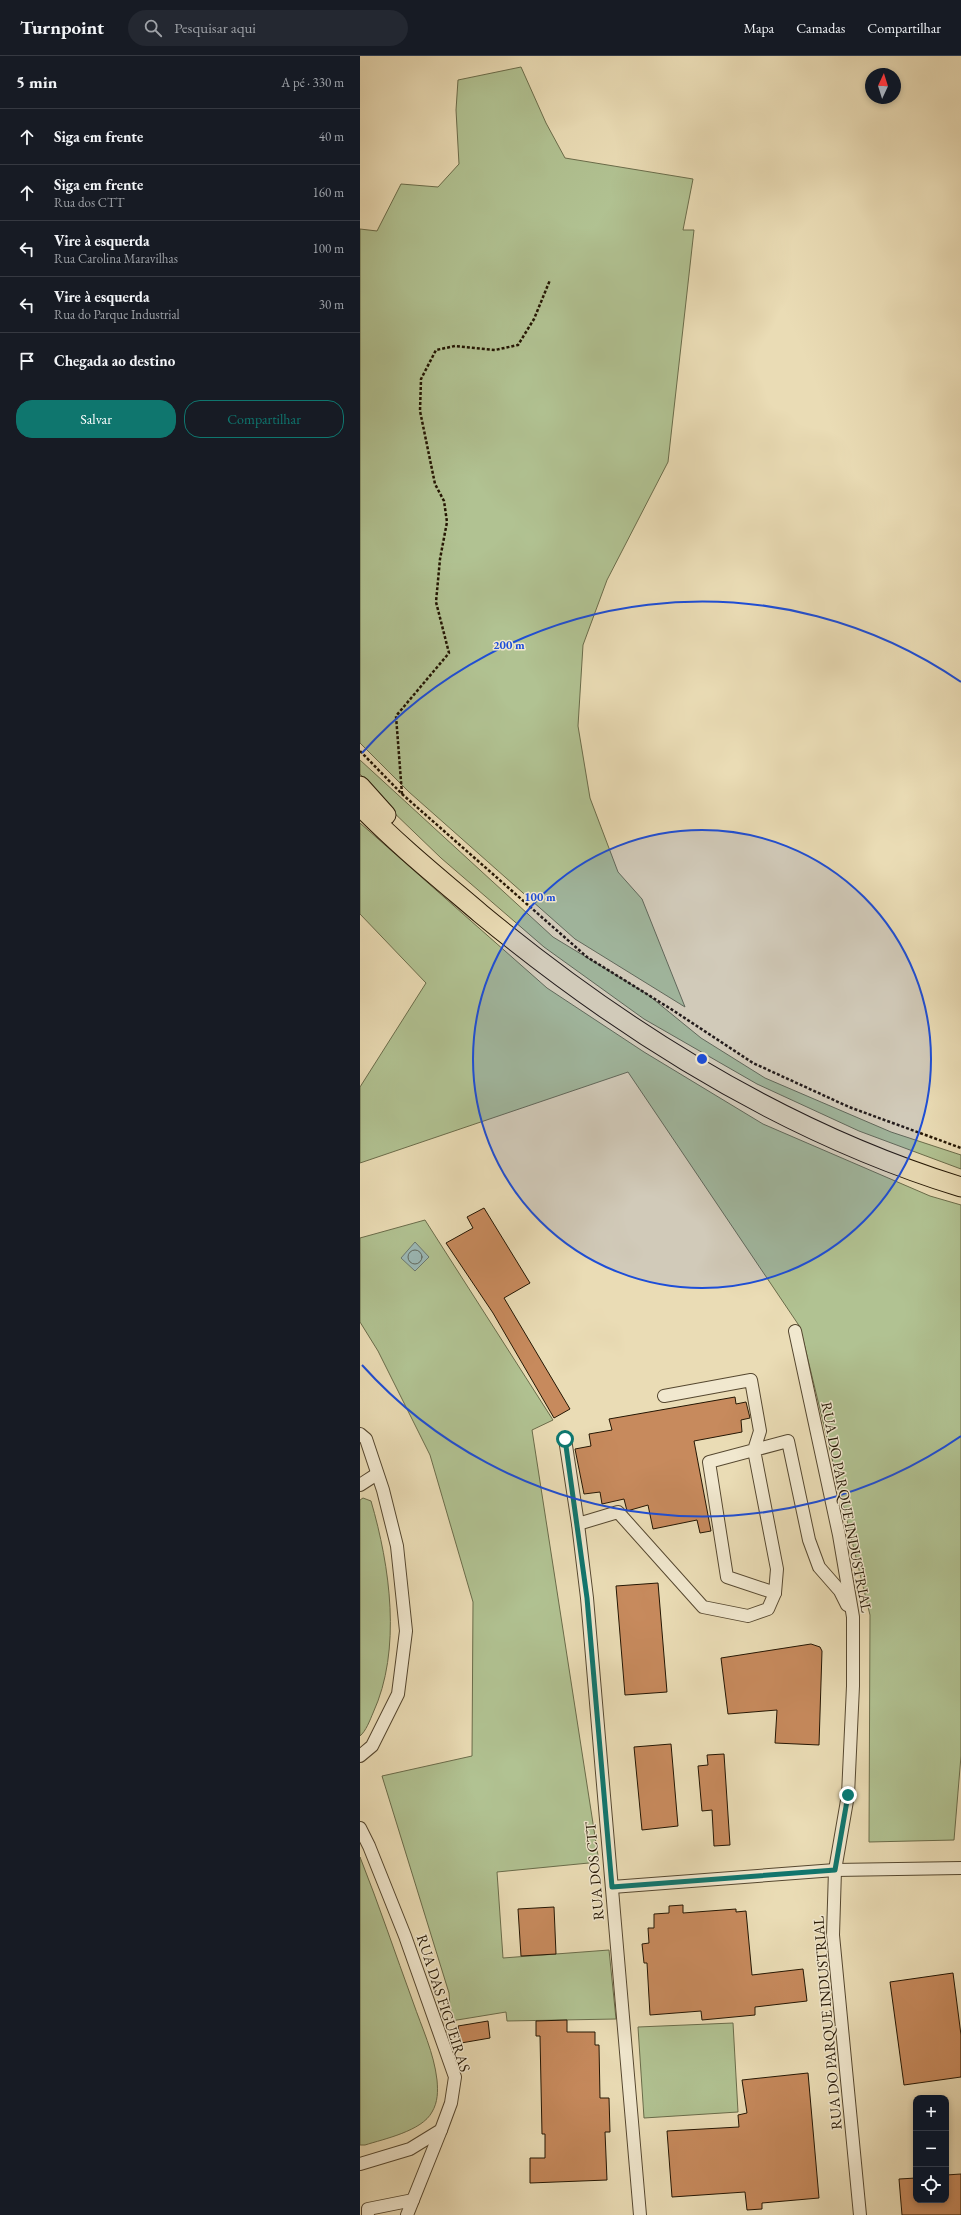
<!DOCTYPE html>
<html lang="pt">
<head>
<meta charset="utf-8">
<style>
  body { margin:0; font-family:"EB Garamond",serif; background:#242831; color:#f1f3f6 }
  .controls { position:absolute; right:12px; bottom:12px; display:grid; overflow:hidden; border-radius:8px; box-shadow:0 2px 6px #0003 }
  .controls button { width:36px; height:36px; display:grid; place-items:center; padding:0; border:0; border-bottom:1px solid #363941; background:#171b24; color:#f1f3f6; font:20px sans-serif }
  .compass { position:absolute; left:505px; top:12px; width:36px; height:36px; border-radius:50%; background:#171b24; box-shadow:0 2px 6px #0003; rotate:4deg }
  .stop { position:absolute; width:12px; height:12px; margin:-9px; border:3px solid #0f766e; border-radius:50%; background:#fff }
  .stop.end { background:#0f766e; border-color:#fff; box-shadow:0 1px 4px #0008 }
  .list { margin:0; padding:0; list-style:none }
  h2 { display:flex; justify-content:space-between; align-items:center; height:52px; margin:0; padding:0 16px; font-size:17px }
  h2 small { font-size:13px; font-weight:400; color:#9ea1a6 }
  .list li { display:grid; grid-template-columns:26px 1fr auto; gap:12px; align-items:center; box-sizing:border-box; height:56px; padding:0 16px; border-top:1px solid #363941 }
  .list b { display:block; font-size:15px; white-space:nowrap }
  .list p { margin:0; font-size:13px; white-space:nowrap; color:#9ea1a6 }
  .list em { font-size:13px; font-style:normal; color:#9ea1a6 }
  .actions { display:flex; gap:8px; padding:12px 16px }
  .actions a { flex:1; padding:9px 0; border:1px solid #0f766e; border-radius:16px; text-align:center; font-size:14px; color:#0f766e }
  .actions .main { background:#0f766e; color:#fff }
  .icon { flex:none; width:22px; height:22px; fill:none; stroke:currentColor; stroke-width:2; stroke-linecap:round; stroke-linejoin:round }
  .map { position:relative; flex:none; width:601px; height:2159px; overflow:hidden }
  header { display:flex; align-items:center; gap:24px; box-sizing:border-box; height:56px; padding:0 20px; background:#171b24; border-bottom:1px solid #363941 }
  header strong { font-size:19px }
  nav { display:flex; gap:22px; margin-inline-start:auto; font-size:14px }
  .search { width:280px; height:36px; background:#242831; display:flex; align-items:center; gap:10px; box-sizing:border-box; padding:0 14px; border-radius:22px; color:#9ea1a6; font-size:15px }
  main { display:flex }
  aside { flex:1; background:#171b24 }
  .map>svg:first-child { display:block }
</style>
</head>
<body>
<header>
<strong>Turnpoint</strong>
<div class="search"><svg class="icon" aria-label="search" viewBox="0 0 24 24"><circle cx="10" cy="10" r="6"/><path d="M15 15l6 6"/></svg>Pesquisar aqui</div>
<nav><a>Mapa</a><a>Camadas</a><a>Compartilhar</a></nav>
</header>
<main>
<aside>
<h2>5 min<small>A pé · 330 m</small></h2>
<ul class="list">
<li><svg class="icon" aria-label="ahead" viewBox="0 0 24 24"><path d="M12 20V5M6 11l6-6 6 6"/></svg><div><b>Siga em frente</b></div><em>40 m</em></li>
<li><svg class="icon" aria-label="ahead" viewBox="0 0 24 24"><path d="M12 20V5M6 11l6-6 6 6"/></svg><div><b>Siga em frente</b><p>Rua dos CTT</p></div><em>160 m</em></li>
<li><svg class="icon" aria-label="left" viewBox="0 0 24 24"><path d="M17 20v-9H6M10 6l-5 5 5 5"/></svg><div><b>Vire à esquerda</b><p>Rua Carolina Maravilhas</p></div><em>100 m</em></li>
<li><svg class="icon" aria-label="left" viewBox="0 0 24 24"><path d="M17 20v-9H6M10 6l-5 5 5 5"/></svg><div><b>Vire à esquerda</b><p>Rua do Parque Industrial</p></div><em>30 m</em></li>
<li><svg class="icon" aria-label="arrive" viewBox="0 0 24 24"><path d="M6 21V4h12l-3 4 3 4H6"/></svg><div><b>Chegada ao destino</b></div></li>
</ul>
<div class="actions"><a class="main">Salvar</a><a>Compartilhar</a></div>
</aside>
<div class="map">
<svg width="601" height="2159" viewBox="0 0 601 2159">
  <rect width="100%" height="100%" fill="#eadcb5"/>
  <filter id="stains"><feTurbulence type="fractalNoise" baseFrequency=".005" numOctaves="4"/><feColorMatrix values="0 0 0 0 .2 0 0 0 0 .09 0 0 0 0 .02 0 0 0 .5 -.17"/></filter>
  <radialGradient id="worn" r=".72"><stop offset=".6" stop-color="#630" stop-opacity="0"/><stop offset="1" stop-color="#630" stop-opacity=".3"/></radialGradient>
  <g fill="#b1c292" stroke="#6a6c4a">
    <polygon points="161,11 186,67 205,102 333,123 323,174 334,174 308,406 247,524 223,589 218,670 230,742 258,816 282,843 325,951 215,883 49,736 0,687 0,173 17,175 41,128 78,131 99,108 96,54 98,24"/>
    <polygon points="0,704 193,881 287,938 341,982 405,1022 531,1076 601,1099 601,1113 499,1075 397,1028 284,963 184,891 81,802 28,751 0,718"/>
    <polygon points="0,767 187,932 284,996 403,1068 570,1140 601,1149 601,1700 594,1784 509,1786 510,1559 440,1271 268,1016 0,1107 0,1031 66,927 0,858"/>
    <polygon points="65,1164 193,1364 172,1374 239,1806 137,1816 143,1902 249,1894 256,1963 147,1965 146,1956 91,1965 89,1937 22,1720 112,1700 113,1546 70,1399 18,1295 0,1266 0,1182"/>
    <path d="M3,1442L11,1445C30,1510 42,1594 13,1657C10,1664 6,1675 0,1680V1444Z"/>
    <path d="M0,1801C19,1849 35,1897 53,1946C62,1972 74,1997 77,2024C78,2035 78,2046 72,2056C62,2075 24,2083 5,2089H0Z"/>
    <polygon points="373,1967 378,2056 284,2062 278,1971"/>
  </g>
  <polygon fill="#9bb9b7" stroke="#6b786f" points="55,1186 69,1201 55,1215 41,1202"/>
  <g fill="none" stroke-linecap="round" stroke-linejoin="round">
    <circle stroke="#60685d" stroke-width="1" cx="55" cy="1201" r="7"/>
  </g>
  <g fill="#c78a5d" stroke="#241603">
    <polygon points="124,1152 170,1227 144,1242 210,1353 194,1362 133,1257 86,1187 113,1172 107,1161"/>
    <polygon points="375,1341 376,1348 386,1346 390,1362 381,1364 382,1376 334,1385 351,1475 340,1477 337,1464 293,1473 288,1449 267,1455 264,1443 242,1448 240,1436 224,1438 215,1393 231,1390 229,1378 252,1374 249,1363"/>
    <polygon points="298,1527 307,1636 265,1639 256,1530"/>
    <polygon points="451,1588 460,1591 462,1595 459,1689 415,1687 417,1654 368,1658 361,1602"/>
    <polygon points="311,1688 318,1770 282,1774 274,1691"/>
    <polygon points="364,1698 370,1789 354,1790 352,1754 342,1755 338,1710 348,1709 347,1699"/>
    <polygon points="323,1849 323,1857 376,1853 376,1856 386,1855 392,1919 443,1913 447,1945 395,1951 395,1959 342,1964 341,1955 290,1959 287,1907 284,1907 282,1888 289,1887 288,1872 294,1872 294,1858 309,1857 309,1850"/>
    <polygon points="194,1851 196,1898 161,1900 158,1853"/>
    <polygon points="593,1917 601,1979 601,2021 544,2029 530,1926"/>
    <polygon points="207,1964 207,1976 235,1976 235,1989 239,1989 240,2042 249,2042 250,2076 245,2076 247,2124 170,2127 170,2102 185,2102 185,2078 182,2078 180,1980 176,1980 176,1965"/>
    <polygon points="128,1965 130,1982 101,1987 98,1970"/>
    <polygon points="448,2017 459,2142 402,2147 402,2153 387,2154 385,2136 312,2141 307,2075 379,2071 378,2059 387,2057 382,2024"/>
    <polygon points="601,2118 601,2159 542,2159 539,2123 556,2122 556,2144 586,2144 586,2119"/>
  </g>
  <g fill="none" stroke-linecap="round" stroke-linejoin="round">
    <defs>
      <g id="minor">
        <polyline points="435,1275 479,1479 493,1561 493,1630 488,1739 475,1814 473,1879 500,2159"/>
        <polyline points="304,1340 391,1324 400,1375 394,1394 417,1513 415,1537 367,1521 349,1406 428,1385 449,1484 459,1511 480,1535 487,1549"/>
        <polyline points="0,1378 6,1383 23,1434 37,1490 46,1575 38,1638 12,1690 0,1700"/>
        <polyline points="205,1383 218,1468 258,1456 343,1551 388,1560 408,1553 415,1537"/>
        <polyline points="0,1429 17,1418"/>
        <polyline points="218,1468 227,1542 280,2159"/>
        <polyline points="0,1772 9,1790 45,1880 95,2021 91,2047 81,2074 50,2093 0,2108"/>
        <polyline points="252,1831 475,1814 601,1812"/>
        <polyline points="8,2159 8,2153 53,2144"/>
        <polyline points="47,2159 81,2074"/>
      </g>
      <g id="primary">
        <polyline points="0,730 26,759"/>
        <path d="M0,750C38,789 80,823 121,858C264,976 423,1076 601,1131"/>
      </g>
    </defs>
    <use href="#minor" stroke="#564830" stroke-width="14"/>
    <use href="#primary" stroke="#241603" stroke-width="21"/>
    <g stroke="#241603" stroke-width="2.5" stroke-dasharray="3 2" stroke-linecap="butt">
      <polyline points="0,695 42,738 227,901 311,953 393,1007 489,1051 601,1092"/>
      <polyline points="42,738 36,660 89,597 76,546 80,503 87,466 84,445 75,428 60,355 61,323 76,294 95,290 135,294 158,289 174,263 190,224"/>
    </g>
    <use href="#minor" stroke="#f1e8cf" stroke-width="12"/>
    <use href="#primary" stroke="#eadcb5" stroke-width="19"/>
  </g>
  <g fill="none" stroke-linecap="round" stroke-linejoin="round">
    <polyline stroke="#0f766e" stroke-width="5" points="205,1383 227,1542 252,1831 475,1814 488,1739"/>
  </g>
  <circle cx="342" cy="1003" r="229" fill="#1d4ed8" fill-opacity=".12"/>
  <g fill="none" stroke="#1d4ed8" stroke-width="2">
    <circle cx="342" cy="1003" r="229"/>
    <path d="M601 1380A457 457 0 0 1 2 1309M2 697A457 457 0 0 1 601 626"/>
  </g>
  <g text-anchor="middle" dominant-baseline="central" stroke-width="3" stroke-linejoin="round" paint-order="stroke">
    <g font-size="15" fill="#241603" stroke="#f1e8cf">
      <text transform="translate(487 1451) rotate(79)">RUA DO PARQUE INDUSTRIAL</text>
      <text transform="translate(234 1815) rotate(-95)">RUA DOS CTT</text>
      <text transform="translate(84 1947) rotate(72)">RUA DAS FIGUEIRAS</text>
      <text transform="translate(467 1967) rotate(-95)">RUA DO PARQUE INDUSTRIAL</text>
    </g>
  </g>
  <circle cx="342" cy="1003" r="6" fill="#1d4ed8" stroke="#f1e8cf" stroke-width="2"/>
  <g font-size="12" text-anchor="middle" font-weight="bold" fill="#1d4ed8" stroke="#f1e8cf" stroke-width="3" stroke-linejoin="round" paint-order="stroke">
    <text x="149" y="593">200 m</text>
    <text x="180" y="845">100 m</text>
  </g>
  <rect width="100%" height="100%" filter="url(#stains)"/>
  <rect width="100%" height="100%" fill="url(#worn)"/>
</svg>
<div class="controls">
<button>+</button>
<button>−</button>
<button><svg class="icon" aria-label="locate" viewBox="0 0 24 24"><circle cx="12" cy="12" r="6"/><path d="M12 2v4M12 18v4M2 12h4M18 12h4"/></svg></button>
</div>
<svg class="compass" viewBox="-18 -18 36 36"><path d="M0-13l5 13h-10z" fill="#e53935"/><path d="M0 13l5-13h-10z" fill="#9ea1a6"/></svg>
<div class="stop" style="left:205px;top:1383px"></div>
<div class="stop end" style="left:488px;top:1739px"></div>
</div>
</main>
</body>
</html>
